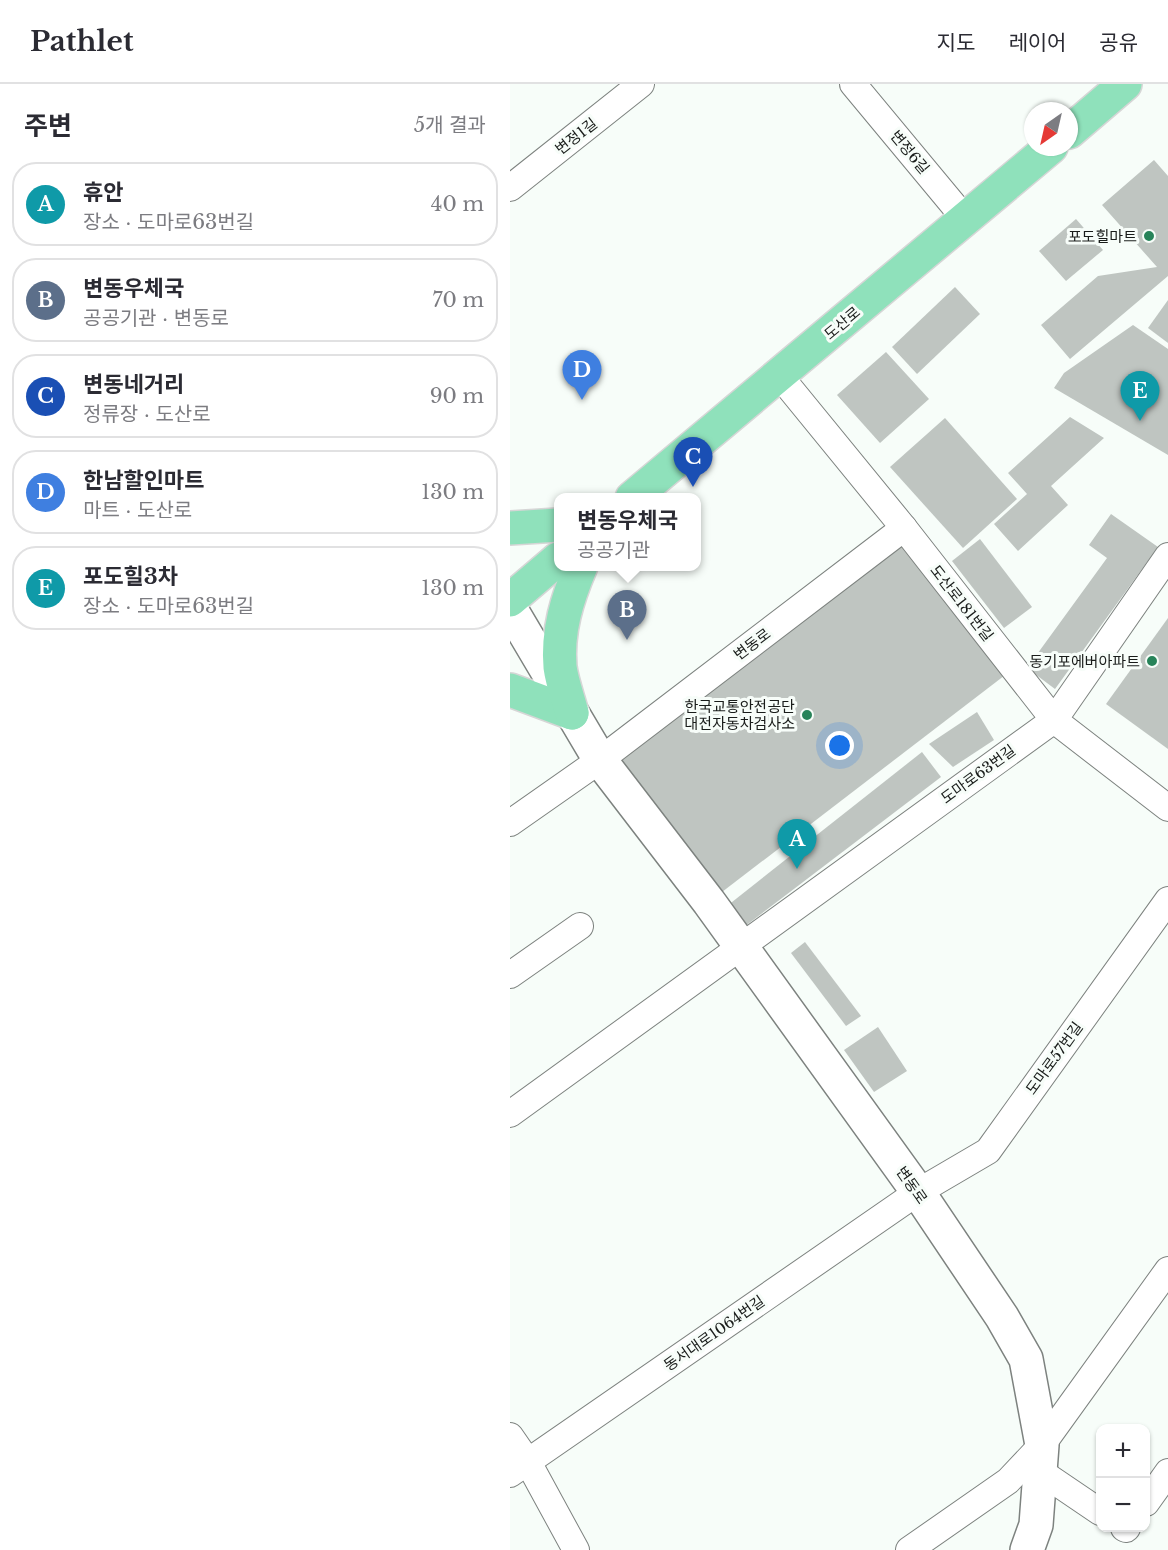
<!DOCTYPE html>
<html lang="ko">
<head>
<meta charset="utf-8">
<style>
  body { margin:0; font-family:"Libre Baskerville","Noto Sans KR",serif; background:#f7f7f7; color:#2b2b33 }
  .controls { position:absolute; right:18px; bottom:18px; display:grid; overflow:hidden; border-radius:12px; box-shadow:0 2px 4px #0004 }
  .controls button { width:54px; height:54px; display:grid; place-items:center; padding:0; border:0; border-bottom:2px solid #e1e1e2; background:#fff; color:#2b2b33; font:30px sans-serif }
  .compass { position:absolute; left:514px; top:18px; width:54px; height:54px; border-radius:50%; background:#fff; box-shadow:0 2px 4px #0004; rotate:214deg }
  .you { position:absolute; left:330px; top:662px; width:21px; height:21px; margin:-15px; border:4px solid #fff; border-radius:50%; background:#1a73e8; box-shadow:0 0 0 9px #1a73e833 }
  .badge { display:grid; place-items:center; width:39px; height:39px; border-radius:50%; background:#b45309; color:#fff; font-size:20px; font-weight:700 }
  .pin { position:absolute; translate:-50% -50px; filter:drop-shadow(0 2px 3px #0008) }
  .pin::after { content:''; position:absolute; top:32px; width:21px; height:18px; background:inherit; clip-path:polygon(0 0,100% 0,50% 100%) }
  .popup { position:absolute; left:44px; top:409px; width:147px; height:78px; box-sizing:border-box; display:grid; place-content:center; border-radius:12px; background:#fff; filter:drop-shadow(0 2px 4px #0005); font-size:20px; white-space:nowrap; color:#7c7c81 }
  .popup b { font-size:22px; color:#2b2b33 }
  .popup::after { content:''; position:absolute; left:50%; top:100%; margin-left:-12px; border:12px solid transparent; border-top-color:#fff }
  .list { margin:0; padding:0; list-style:none }
  h2 { display:flex; justify-content:space-between; align-items:center; height:78px; margin:0; padding:0 24px; font-size:26px }
  h2 small { font-size:20px; font-weight:400; color:#7c7c81 }
  .list li { display:grid; grid-template-columns:39px 1fr auto; gap:18px; align-items:center; box-sizing:border-box; height:84px; margin:0 12px 12px; padding:0 12px; border:2px solid #e1e1e2; border-radius:24px }
  .list b { display:block; font-size:22px; white-space:nowrap }
  .list p { margin:0; font-size:20px; white-space:nowrap; color:#7c7c81 }
  .list em { font-size:20px; font-style:normal; color:#7c7c81 }
  .map { position:relative; flex:none; width:658px; height:1466px; overflow:hidden }
  header { display:flex; align-items:center; gap:36px; box-sizing:border-box; height:84px; padding:0 30px; background:#fff; border-bottom:2px solid #e1e1e2 }
  header strong { font-size:28px }
  nav { display:flex; gap:33px; margin-inline-start:auto; font-size:21px }
  main { display:flex }
  aside { flex:1; background:#fff }
  .map>svg:first-child { display:block }
</style>
</head>
<body>
<header>
<strong>Pathlet</strong>
<nav><a>지도</a><a>레이어</a><a>공유</a></nav>
</header>
<main>
<aside>
<h2>주변<small>5개 결과</small></h2>
<ul class="list">
<li><span class="badge" style="background:#0f9aa8">A</span><div><b>휴안</b><p>장소 · 도마로63번길</p></div><em>40 m</em></li>
<li><span class="badge" style="background:#5c6f8a">B</span><div><b>변동우체국</b><p>공공기관 · 변동로</p></div><em>70 m</em></li>
<li><span class="badge" style="background:#1a4fb4">C</span><div><b>변동네거리</b><p>정류장 · 도산로</p></div><em>90 m</em></li>
<li><span class="badge" style="background:#3f7fe0">D</span><div><b>한남할인마트</b><p>마트 · 도산로</p></div><em>130 m</em></li>
<li><span class="badge" style="background:#0f9aa8">E</span><div><b>포도힐3차</b><p>장소 · 도마로63번길</p></div><em>130 m</em></li>
</ul>
</aside>
<div class="map">
<svg width="658" height="1466" viewBox="0 0 658 1466">
  <rect width="100%" height="100%" fill="#f7fdf9"/>
  <g fill="#bfc5c1">
    <polygon points="644,76 658,92 658,192 560,275 531,241 588,192 647,183 592,121"/>
    <polygon points="566,135 593,166 556,197 529,167"/>
    <polygon points="445,203 470,230 407,290 382,263"/>
    <polygon points="658,216 658,259 638,244"/>
    <polygon points="623,241 658,265 658,371 544,304 554,289"/>
    <polygon points="376,268 419,315 370,359 327,311"/>
    <polygon points="560,333 594,354 541,402 558,421 508,467 484,440 517,410 498,389"/>
    <polygon points="435,334 507,415 453,464 380,383"/>
    <polygon points="601,430 648,463 545,605 517,584 597,474 579,461"/>
    <polygon points="394,444 503,585 199,818 90,676"/>
    <polygon points="470,455 522,523 494,544 442,477"/>
    <polygon points="658,534 658,665 596,620"/>
    <polygon points="467,628 484,656 443,683 419,660"/>
    <polygon points="412,668 431,693 234,843 217,822"/>
    <polygon points="295,858 351,932 336,942 281,869"/>
    <polygon points="368,943 397,987 364,1008 334,966"/>
  </g>
  <g fill="none" stroke-linecap="round" stroke-linejoin="round">
    <defs>
      <g id="minor">
        <polyline points="343,0 456,136"/>
        <polyline points="0,104 131,0"/>
        <polyline points="269,291 394,444 544,636 658,724"/>
        <polyline points="0,739 90,676 394,444"/>
        <polyline points="0,891 70,842"/>
        <polyline points="0,1030 544,636 658,472"/>
        <polyline points="0,1352 18,1378 66,1466"/>
        <polyline points="531,1388 590,1428"/>
        <polyline points="0,1390 408,1108 478,1067 658,816"/>
        <polyline points="636,1419 658,1388"/>
        <polyline points="614,1444 616,1445 617,1444"/>
        <polyline points="399,1466 498,1397 532,1361 658,1186"/>
      </g>
      <polyline id="tertiary" points="0,524 90,676 199,818 408,1108 492,1233 516,1275 532,1361 526,1441 517,1466"/>
      <g id="primary">
        <polyline points="559,48 615,0"/>
        <polyline points="122,414 541,63"/>
        <polyline points="0,444 48,441"/>
        <polyline points="0,516 48,475"/>
        <polyline points="0,606 62,629"/>
        <path d="M62,629C58,614 52,598 50,583C47,547 57,515 71,482"/>
      </g>
    </defs>
    <use href="#minor" stroke="#7d827f" stroke-width="28"/>
    <use href="#tertiary" stroke="#7d827f" stroke-width="36"/>
    <use href="#primary" stroke="#d6d6d6" stroke-width="36"/>
    <use href="#minor" stroke="#fff" stroke-width="26"/>
    <use href="#tertiary" stroke="#fff" stroke-width="33"/>
    <use href="#primary" stroke="#8fe1bb" stroke-width="33"/>
  </g>
  <g fill="#278359" stroke="#f7fdf9" stroke-width="2">
    <circle cx="639" cy="152" r="6"/>
    <circle cx="642" cy="577" r="6"/>
    <circle cx="297" cy="631" r="6"/>
  </g>
  <g text-anchor="middle" dominant-baseline="central" stroke-width="6" stroke-linejoin="round" paint-order="stroke">
    <g font-size="15" fill="#191c1a" stroke="#f7fdf9">
      <text transform="translate(66 52) rotate(-38)">변정1길</text>
      <text transform="translate(400 68) rotate(50)">변정6길</text>
      <text transform="translate(332 239) rotate(-40)">도산로</text>
      <text transform="translate(452 519) rotate(52)">도산로181번길</text>
      <text transform="translate(242 560) rotate(-37)">변동로</text>
      <text transform="translate(468 690) rotate(-36)">도마로63번길</text>
      <text transform="translate(544 974) rotate(-54)">도마로57번길</text>
      <text transform="translate(402 1101) rotate(55)">변동로</text>
      <text transform="translate(204 1249) rotate(-35)">동서대로1064번길</text>
    </g>
    <g font-size="15" fill="#191c1a" stroke="#f7fdf9" text-anchor="end">
      <text x="627" y="152">포도힐마트</text>
      <text x="630" y="577">동기포에버아파트</text>
      <text x="285" y="622">한국교통안전공단<tspan x="285" dy="17">대전자동차검사소</tspan></text>
    </g>
  </g>
</svg>
<div class="controls">
<button>+</button>
<button>−</button>
</div>
<svg class="compass" viewBox="-18 -18 36 36"><path d="M0-13l5 13h-10z" fill="#e53935"/><path d="M0 13l5-13h-10z" fill="#7c7c81"/></svg>
<div class="you"></div>
<div class="pin badge" style="left:287px;top:785px;background:#0f9aa8">A</div>
<div class="pin badge" style="left:117px;top:556px;background:#5c6f8a">B</div>
<div class="popup"><b>변동우체국</b>공공기관</div>
<div class="pin badge" style="left:183px;top:403px;background:#1a4fb4">C</div>
<div class="pin badge" style="left:72px;top:316px;background:#3f7fe0">D</div>
<div class="pin badge" style="left:630px;top:337px;background:#0f9aa8">E</div>
</div>
</main>
</body>
</html>
